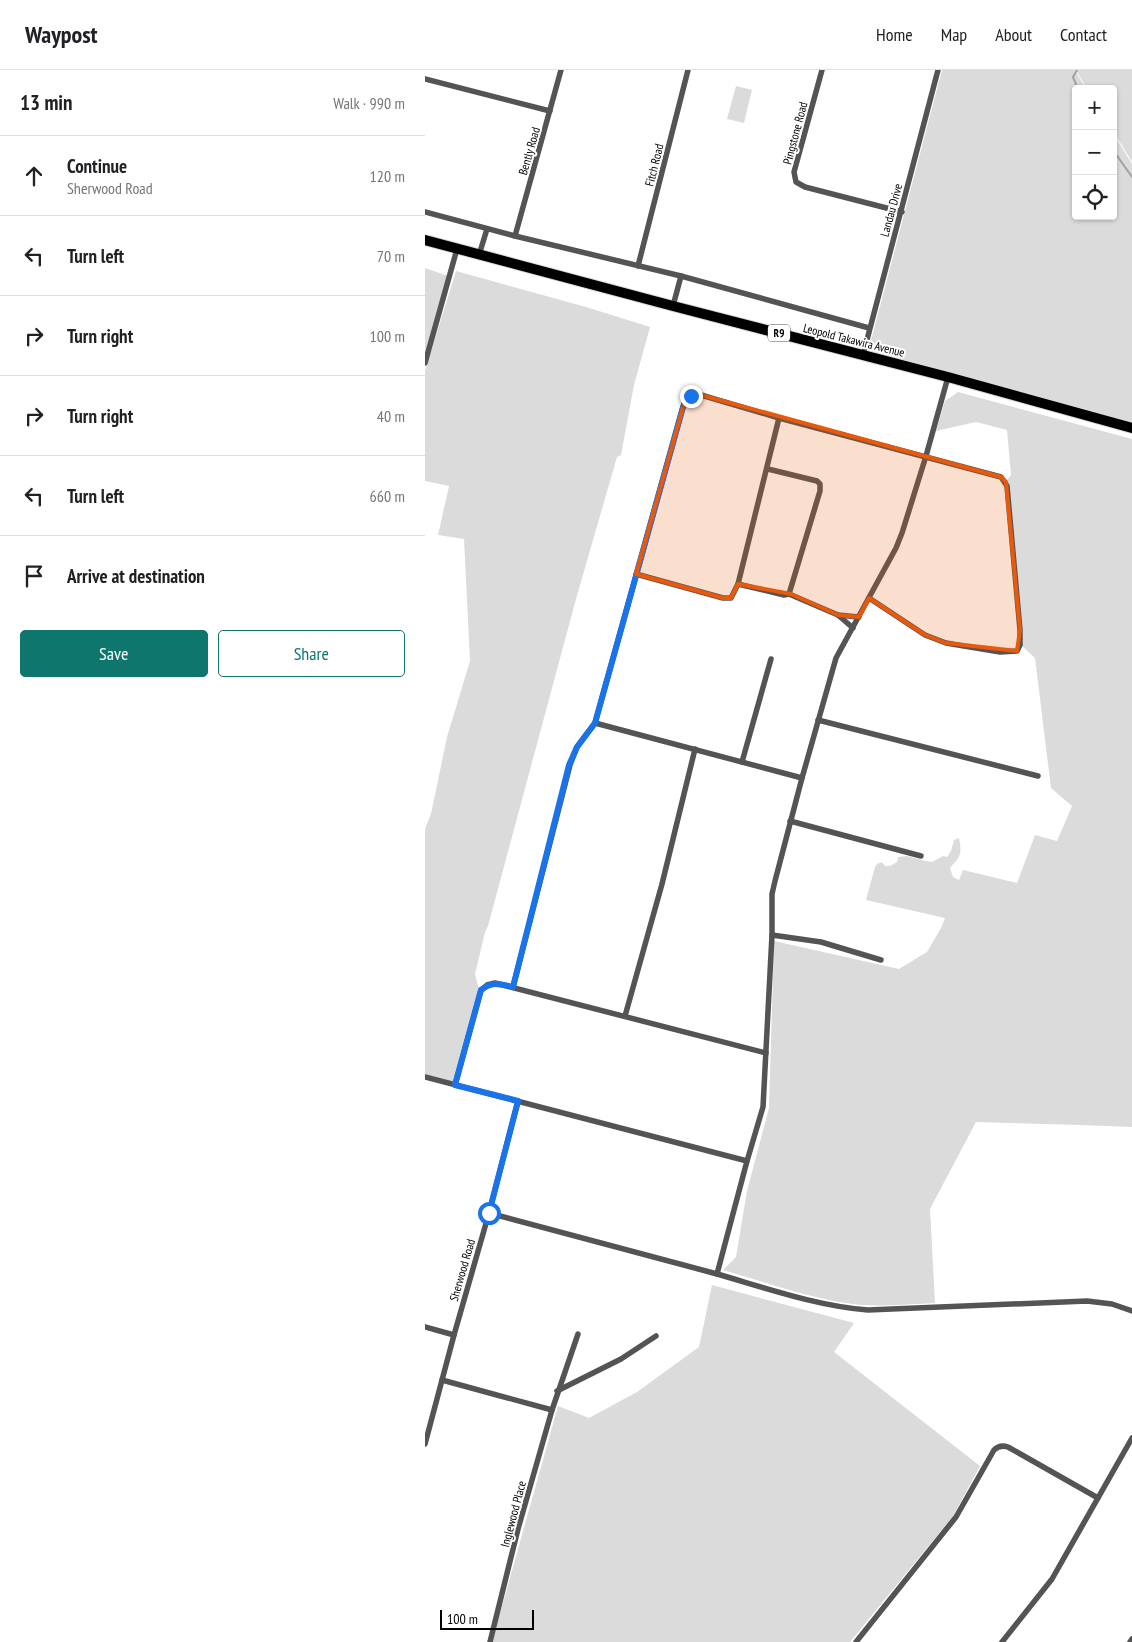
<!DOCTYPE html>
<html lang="en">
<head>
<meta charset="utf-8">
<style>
  body { margin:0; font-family:"PT Sans Narrow",sans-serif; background:#f2f2f2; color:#202124 }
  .controls { position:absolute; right:15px; top:15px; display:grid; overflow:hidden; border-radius:5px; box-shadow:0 1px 4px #0004 }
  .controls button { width:45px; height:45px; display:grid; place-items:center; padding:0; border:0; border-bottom:1px solid #e0e0e0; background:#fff; color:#202124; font:25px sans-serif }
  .scale { position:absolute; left:15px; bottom:12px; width:94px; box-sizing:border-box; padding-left:5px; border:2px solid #000; border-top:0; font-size:14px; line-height:18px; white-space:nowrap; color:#000; -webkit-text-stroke:4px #fff; paint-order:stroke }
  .stop { position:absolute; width:15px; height:15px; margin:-11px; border:4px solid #1a73e8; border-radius:50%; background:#fff }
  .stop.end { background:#1a73e8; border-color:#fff; box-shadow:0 1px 5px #0008 }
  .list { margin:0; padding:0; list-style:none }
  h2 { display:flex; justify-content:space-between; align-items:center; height:65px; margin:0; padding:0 20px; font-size:21px }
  h2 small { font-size:16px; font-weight:400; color:#757577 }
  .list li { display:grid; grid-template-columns:32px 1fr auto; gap:15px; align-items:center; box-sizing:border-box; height:80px; padding:0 20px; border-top:1px solid #e0e0e0 }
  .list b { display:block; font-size:19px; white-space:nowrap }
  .list p { margin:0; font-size:16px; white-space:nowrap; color:#757577 }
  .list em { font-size:16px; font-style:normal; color:#757577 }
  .actions { display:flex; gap:10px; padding:15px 20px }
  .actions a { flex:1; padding:11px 0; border:1px solid #0f766e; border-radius:5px; text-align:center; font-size:18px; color:#0f766e }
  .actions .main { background:#0f766e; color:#fff }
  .icon { flex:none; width:28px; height:28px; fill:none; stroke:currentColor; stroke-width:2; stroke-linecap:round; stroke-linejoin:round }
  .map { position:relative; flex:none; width:707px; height:1572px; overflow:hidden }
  header { display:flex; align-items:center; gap:30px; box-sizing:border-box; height:70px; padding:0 25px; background:#fff; border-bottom:1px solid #e0e0e0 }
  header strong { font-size:24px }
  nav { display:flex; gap:28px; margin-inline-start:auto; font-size:18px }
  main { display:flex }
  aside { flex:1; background:#fff }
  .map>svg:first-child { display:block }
</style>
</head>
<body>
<header>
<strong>Waypost</strong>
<nav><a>Home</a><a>Map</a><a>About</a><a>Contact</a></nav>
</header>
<main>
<aside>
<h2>13 min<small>Walk · 990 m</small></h2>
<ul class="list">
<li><svg class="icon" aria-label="ahead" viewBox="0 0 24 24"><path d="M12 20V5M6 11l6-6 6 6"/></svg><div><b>Continue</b><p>Sherwood Road</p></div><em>120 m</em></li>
<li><svg class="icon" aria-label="left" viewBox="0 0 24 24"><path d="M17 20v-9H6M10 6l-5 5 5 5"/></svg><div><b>Turn left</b></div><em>70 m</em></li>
<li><svg class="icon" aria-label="right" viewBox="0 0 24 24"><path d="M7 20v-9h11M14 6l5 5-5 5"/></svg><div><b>Turn right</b></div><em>100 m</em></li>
<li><svg class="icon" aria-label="right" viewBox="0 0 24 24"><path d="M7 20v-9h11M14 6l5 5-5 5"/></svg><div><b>Turn right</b></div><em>40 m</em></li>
<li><svg class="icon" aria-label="left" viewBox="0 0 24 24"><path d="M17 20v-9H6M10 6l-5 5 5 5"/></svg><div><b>Turn left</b></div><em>660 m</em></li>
<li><svg class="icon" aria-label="arrive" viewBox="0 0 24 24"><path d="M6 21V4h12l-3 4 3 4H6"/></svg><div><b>Arrive at destination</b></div></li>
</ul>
<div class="actions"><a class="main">Save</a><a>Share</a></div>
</aside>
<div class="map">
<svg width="707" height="1572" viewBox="0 0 707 1572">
  <rect width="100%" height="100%" fill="#fff"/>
  <g fill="#dbdbdb">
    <polygon points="517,0 650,0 661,19 651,19 651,146 688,146 688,63 707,94 707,354 443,282"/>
    <polygon points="651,0 707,0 707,92 688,61 688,19 662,19"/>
    <polygon points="311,16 327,20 319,53 302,49"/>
    <polygon points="0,198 23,206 0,285"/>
    <polygon points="31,201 161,237 225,257 209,315 196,385 192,387 151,529 63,856 60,862 50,904 54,920 28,1012 0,1005 0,759 6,744 22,667 45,591 39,469 13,465 24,416 0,411 0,301"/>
    <path d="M533,322L707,369V1057L656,1055L551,1052L505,1139L510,1233C481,1234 450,1238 421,1233C382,1227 337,1211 298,1200L311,1187L322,1121L344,1038L349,871L474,899L502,882L516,858L520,848L441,830L450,797L452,794L457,792L460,796H465L472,792L473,787L482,786L500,791L507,792L518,786L522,787L526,781L529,770L534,768C537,785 536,786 525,798L528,807L534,810L538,800L592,813L610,765L632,771L647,736L626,718L610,588L597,576L581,411L586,405L582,360L551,352L511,361L520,331Z"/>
    <polygon points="287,1215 429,1253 409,1282 555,1396 528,1446 425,1572 67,1572 133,1336 164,1348 212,1322 274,1277"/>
  </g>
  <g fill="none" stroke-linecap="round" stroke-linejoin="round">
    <g stroke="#a2a2a2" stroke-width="2">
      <polyline points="652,0 648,7 653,19"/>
      <polyline points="688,80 707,107"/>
    </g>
    <defs>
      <polyline id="highway" points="0,170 248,236 523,307 707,358"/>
    </defs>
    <use href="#highway" stroke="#dbdbdb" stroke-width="12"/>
    <g stroke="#545454" stroke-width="5.5">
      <polyline points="397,0 369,102 371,112 380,117 477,142"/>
      <polyline points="0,9 125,41"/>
      <polyline points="0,142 90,166 256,206 444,258"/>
      <polyline points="90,166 136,0"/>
      <polyline points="54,185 62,159"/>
      <polyline points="213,196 263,0"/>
      <polyline points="248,236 256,206"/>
      <polyline points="438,285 513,0"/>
      <polyline points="0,293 32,179"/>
      <polyline points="211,504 298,528 306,528 313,514 354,348"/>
      <polyline points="313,514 359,525 364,524 395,421 395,414 392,411 343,399"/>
      <polyline points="364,524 413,545 434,547"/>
      <polyline points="413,545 428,558"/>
      <polyline points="393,650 613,706"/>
      <polyline points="170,653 377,708"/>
      <polyline points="317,692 346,589"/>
      <polyline points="365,751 496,786"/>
      <polyline points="347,865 396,872 456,890"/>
      <polyline points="88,917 145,695 152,677 170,653 258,337 260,332 266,326 276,325 354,348 576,407 582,416 595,560 595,575 592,581 575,582 521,573 500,565 444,528"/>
      <polyline points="200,946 237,814 270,679"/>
      <polyline points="0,1007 322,1091 292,1204 64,1143"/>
      <polyline points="30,1015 56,920 62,915 70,913 341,983"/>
      <polyline points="322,1091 338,1037 347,865 347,824 350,811 377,708 411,588 471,478 477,463 501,386 523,307"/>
      <path d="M292,1204C341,1218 392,1236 443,1240L662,1231L687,1234L707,1241"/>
      <polyline points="0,1257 29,1265"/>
      <polyline points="17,1310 127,1340"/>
      <polyline points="132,1321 196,1289 231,1266"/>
      <polyline points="0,1374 29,1265 64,1143 93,1031"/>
      <polyline points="65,1572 93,1459 127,1340 153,1264"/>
      <path d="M431,1572L531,1447L569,1380C573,1376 577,1375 583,1377L673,1428"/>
      <polyline points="577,1572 627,1509 707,1368"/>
      <polyline points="705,1572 707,1569"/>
    </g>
    <use href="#highway" stroke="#000" stroke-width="10"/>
  </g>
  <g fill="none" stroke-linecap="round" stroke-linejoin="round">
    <path stroke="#1a73e8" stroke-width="6" d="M64,1143L93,1031L30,1015L56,920C68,911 74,914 88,917L144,695L152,677L170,653L258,337L260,332L266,326"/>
  </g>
  <path fill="#e8590c" fill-opacity="0.2" stroke="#e8590c" stroke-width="4" stroke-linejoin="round" d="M276,325L576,407L581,412L595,560L592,581L521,573L500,565L444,528L434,547L413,545L366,524L313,514L306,528H298L211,504L258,337L266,326Z"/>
  <g text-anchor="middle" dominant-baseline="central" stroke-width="4" stroke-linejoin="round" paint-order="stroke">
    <rect fill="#fff" stroke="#4c4c4c" stroke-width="1" x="343" y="254.5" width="22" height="17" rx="4"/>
    <g font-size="11" font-weight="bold" fill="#000">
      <text x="354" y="263">R9</text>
    </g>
    <g font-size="12" fill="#000" stroke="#fff">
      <text transform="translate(370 63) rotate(-75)">Pingstone Road</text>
      <text transform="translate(104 81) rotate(-74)">Bently Road</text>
      <text transform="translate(229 95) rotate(-76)">Fitch Road</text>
      <text transform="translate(466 140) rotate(-75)">Landau Drive</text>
      <text transform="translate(429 270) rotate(14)">Leopold Takawira Avenue</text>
      <text transform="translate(37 1200) rotate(-74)">Sherwood Road</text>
      <text transform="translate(88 1444) rotate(-75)">Inglewood Place</text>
    </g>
  </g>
</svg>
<div class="controls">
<button>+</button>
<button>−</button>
<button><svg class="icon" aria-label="locate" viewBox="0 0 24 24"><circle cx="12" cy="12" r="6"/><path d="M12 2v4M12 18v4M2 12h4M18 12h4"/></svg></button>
</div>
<div class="scale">100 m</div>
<div class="stop" style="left:64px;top:1143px"></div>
<div class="stop end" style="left:266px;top:326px"></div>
</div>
</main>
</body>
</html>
